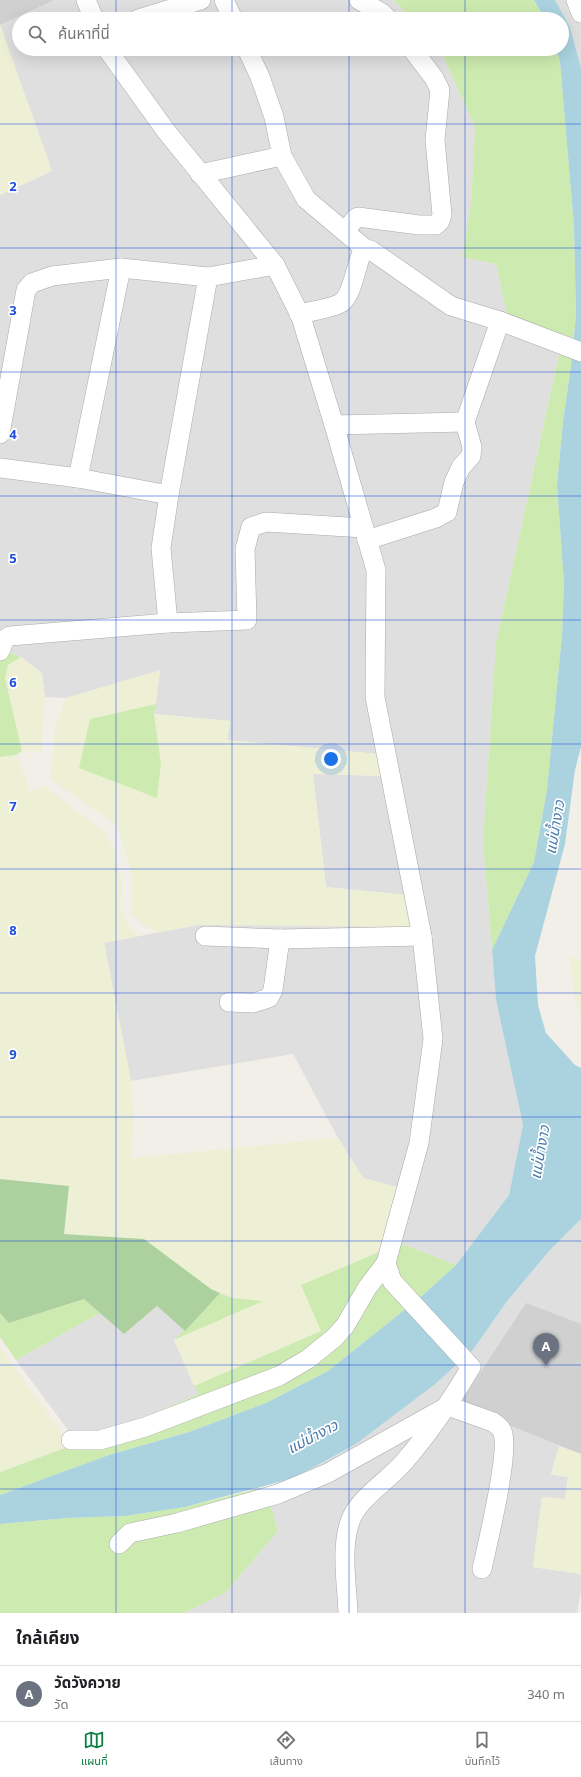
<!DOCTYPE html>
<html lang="th">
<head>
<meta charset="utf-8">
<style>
  body { margin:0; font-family:"Noto Sans","Noto Sans Thai",sans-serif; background:#f2f2f2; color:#202124 }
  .you { position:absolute; left:331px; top:759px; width:14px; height:14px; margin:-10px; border:3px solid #fff; border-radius:50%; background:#1a73e8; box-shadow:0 0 0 6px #1a73e833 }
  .badge { display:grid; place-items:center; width:26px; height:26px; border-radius:50%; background:#0b8043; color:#fff; font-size:13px; font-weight:700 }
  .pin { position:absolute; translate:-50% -33px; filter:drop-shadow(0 1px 2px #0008) }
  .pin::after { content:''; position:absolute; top:21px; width:14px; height:12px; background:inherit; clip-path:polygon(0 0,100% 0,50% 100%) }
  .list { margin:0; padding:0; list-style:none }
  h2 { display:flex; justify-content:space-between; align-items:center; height:52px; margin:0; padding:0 16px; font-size:17px }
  h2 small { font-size:13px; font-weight:400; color:#757577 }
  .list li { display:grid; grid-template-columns:26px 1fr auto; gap:12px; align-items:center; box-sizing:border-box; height:56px; padding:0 16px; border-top:1px solid #e0e0e0 }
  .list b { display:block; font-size:15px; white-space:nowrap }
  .list p { margin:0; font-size:13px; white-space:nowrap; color:#757577 }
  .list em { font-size:13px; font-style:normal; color:#757577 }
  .icon { flex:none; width:22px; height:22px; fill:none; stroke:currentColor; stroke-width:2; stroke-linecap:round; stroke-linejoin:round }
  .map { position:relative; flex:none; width:581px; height:1613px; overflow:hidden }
  .search { position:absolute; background:#fff; box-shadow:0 4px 16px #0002; left:12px; right:12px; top:12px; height:44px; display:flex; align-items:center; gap:10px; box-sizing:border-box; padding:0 14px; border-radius:22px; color:#757577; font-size:15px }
  .sheet { height:108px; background:#fff }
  nav { display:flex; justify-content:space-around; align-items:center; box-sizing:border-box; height:56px; border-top:1px solid #e0e0e0; background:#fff; font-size:11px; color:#757577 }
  nav a { display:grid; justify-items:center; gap:2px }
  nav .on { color:#0b8043 }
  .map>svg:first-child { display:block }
</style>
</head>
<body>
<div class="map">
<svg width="581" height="1613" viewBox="0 0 581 1613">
  <rect width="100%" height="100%" fill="#f2efe9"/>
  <g fill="#e0dfdf">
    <polygon points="0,0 394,0 411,19 19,19 19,49 437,49 443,56 475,127 471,205 462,257 496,264 508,319 563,335 496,643 483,841 496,1000 523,1125 509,1195 456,1265 385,1237 401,1188 363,1178 338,1138 293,1054 131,1081 104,943 196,925 407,895 326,887 313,774 384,776 378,754 227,740 230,721 154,714 160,671 66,698 45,697 42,673 21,657 0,649 0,195 52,171 0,25"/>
    <polygon points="555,0 581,0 581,68 570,27"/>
    <polygon points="581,1219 581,1454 559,1446 551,1474 568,1477 565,1499 542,1497 533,1567 581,1574 581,1590 577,1613 184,1613 225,1593 278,1531 265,1487 294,1478 356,1444 434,1385 472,1351 508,1300 550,1250"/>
    <polygon points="157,1306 185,1331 174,1340 199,1394 100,1435 71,1434 16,1360 100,1313 124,1334"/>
  </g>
  <g fill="#d0d0d0">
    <polygon points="0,0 54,0 0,25"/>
    <polygon points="526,1303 581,1324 581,1454 459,1405"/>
  </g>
  <g fill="#eef0d5">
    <polygon points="0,25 52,171 0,195"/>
    <polygon points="21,657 42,673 45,697 41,751 22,751 5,678 8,665"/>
    <polygon points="160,670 156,704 90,719 161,764 154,714 230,721 227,740 378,754 385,776 313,774 326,887 407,895 413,927 198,925 157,933 140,922 131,913 132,877 120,834 114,823 50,779 55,728 66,698"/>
    <polygon points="16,755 31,791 44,786 103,831 114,850 122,882 120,906 123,917 137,936 104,943 131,1081 134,1109 132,1158 338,1138 363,1178 401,1188 379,1252 302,1285 321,1331 194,1386 174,1340 262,1301 232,1298 211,1289 144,1239 64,1234 69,1186 0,1179 0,757"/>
    <polygon points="570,958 581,959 581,1018 575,998"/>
    <polygon points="0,1347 71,1446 0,1472"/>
    <polygon points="559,1446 581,1454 581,1574 533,1567 542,1497 565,1499 568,1477 551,1474"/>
  </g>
  <g fill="#cdebb0">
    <polygon points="394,0 534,0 545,19 411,19"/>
    <polygon points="437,49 556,49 560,61 574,227 576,314 572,359 563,421 557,486 564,583 562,635 547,790 534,862 492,950 483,841 496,643 563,336 508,319 496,264 462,257 471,205 475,127 443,56"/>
    <polygon points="0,649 21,657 8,665 5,678 22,751 16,755 0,757"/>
    <polygon points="156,704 154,714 161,764 157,798 79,768 90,719"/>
    <polygon points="385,1237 456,1265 423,1295 328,1371 266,1403 189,1432 109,1455 0,1495 0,1472 100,1435 199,1394 194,1386 321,1331 301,1285 379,1252"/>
    <polygon points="220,1293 232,1298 263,1301 174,1340"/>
    <polygon points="84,1299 100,1313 16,1360 0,1337 0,1313 9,1323"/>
    <polygon points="265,1487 278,1531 225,1593 184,1613 0,1613 0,1524 67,1518 125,1516 185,1507"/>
  </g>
  <polygon fill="#add19e" points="0,1179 69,1186 64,1234 144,1239 211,1289 220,1293 185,1331 157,1306 124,1334 84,1299 9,1323 0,1313"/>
  <polygon fill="#aad3df" points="534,0 555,0 570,27 581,68 581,747 575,770 565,844 535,956 538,1005 546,1033 575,1065 581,1068 581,1219 550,1250 508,1300 472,1351 434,1385 356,1444 294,1478 185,1507 125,1516 67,1518 0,1524 0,1495 109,1455 189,1432 266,1403 328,1371 423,1295 456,1265 509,1195 523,1125 496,1000 492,950 534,862 547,790 562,635 564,583 557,486 563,421 572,359 576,314 574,227 560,61 556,49 562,49 562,19 545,19"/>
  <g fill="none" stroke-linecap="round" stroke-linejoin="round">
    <defs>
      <g id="minor">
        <polyline points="86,0 94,19"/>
        <polyline points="224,0 233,19"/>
        <polyline points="359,0 382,13 388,19"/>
        <polyline points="576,0 581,13"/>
        <polyline points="138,19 201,0"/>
        <path d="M107,49L166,131L275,265L301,317L334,425L376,570L375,697L422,936L433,1039L419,1143L386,1263L392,1281L471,1367C451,1401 430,1432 404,1462C390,1479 359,1498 351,1519C340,1546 347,1585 348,1613"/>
        <polyline points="247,49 260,77 274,117 282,156 306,199 364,248 372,251 451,306 500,321 581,352"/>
        <polyline points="200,174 282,156"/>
        <polyline points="345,231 355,219 358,217 419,225 436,225 440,221 442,215 435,140 440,90 434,78 412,49"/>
        <path d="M299,314C312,311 327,309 339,304C353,298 356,262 364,248"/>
        <polyline points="465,422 500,321"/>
        <polyline points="334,425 465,422 472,447 471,456 461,467 454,482 447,512 436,518 367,540"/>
        <polyline points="0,434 26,290 32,283 52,276 121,268 208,277 275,265"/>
        <polyline points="0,468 78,478 169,495"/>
        <polyline points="78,478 121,268"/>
        <polyline points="168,623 161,548 169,495 208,277"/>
        <polyline points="0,651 5,639 10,636 168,623 247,620 245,549 251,527 266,522 364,528"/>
        <polyline points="205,936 280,939 422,936"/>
        <polyline points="229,1002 253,1003 269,998 273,990 280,939"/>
        <polyline points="71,1440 100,1440 145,1427 279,1376 308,1359 334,1338 345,1326 367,1288 386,1263"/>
        <path d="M119,1544L130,1533L177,1523L278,1494L328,1473L448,1406L493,1422C497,1425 501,1427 502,1431C511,1449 487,1545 482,1569"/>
      </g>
    </defs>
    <use href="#minor" stroke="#a9a9a9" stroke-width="20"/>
    <use href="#minor" stroke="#fff" stroke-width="19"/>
  </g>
  <path fill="none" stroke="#1d4ed8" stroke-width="1" stroke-opacity="0.55" d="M116,0V19M232,0V19M349,0V19M465,0V19M116,49V1613M232,49V1613M349,49V1613M465,49V1613M0,124H581M0,248H581M0,372H581M0,496H581M0,620H581M0,744H581M0,869H581M0,993H581M0,1117H581M0,1241H581M0,1365H581M0,1489H581"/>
  <g text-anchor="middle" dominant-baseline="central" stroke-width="3.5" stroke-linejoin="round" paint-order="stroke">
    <g font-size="15" font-style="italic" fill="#4a7aab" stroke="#fff">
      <text transform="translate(554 827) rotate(-80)">แม่น้ำงาว</text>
      <text transform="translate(539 1152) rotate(-80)">แม่น้ำงาว</text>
      <text transform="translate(312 1436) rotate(-28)">แม่น้ำงาว</text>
    </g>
  </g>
  <g font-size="13" text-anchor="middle" font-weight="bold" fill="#1d4ed8" stroke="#fff" stroke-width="3.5" stroke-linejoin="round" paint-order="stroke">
    <text x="13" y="191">2</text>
    <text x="13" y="315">3</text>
    <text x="13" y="439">4</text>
    <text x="13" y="563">5</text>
    <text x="13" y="687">6</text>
    <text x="13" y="811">7</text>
    <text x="13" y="935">8</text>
    <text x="13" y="1059">9</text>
  </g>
</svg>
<div class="you"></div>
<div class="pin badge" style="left:546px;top:1366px;background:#6b7280">A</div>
<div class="search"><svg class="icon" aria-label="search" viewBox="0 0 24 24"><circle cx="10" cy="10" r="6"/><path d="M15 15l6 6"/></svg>ค้นหาที่นี่</div>
</div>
<section class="sheet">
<h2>ใกล้เคียง<small></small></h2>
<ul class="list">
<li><span class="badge" style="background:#6b7280">A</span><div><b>วัดวังควาย</b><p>วัด</p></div><em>340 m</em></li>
</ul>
</section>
<nav>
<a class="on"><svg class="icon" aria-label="map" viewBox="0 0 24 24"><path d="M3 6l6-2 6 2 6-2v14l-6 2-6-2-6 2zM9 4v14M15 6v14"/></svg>แผนที่</a>
<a><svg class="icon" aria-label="directions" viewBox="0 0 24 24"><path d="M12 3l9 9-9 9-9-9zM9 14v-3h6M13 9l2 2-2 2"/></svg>เส้นทาง</a>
<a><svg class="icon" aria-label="saved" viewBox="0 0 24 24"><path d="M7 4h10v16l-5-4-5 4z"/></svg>บันทึกไว้</a>
</nav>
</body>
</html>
